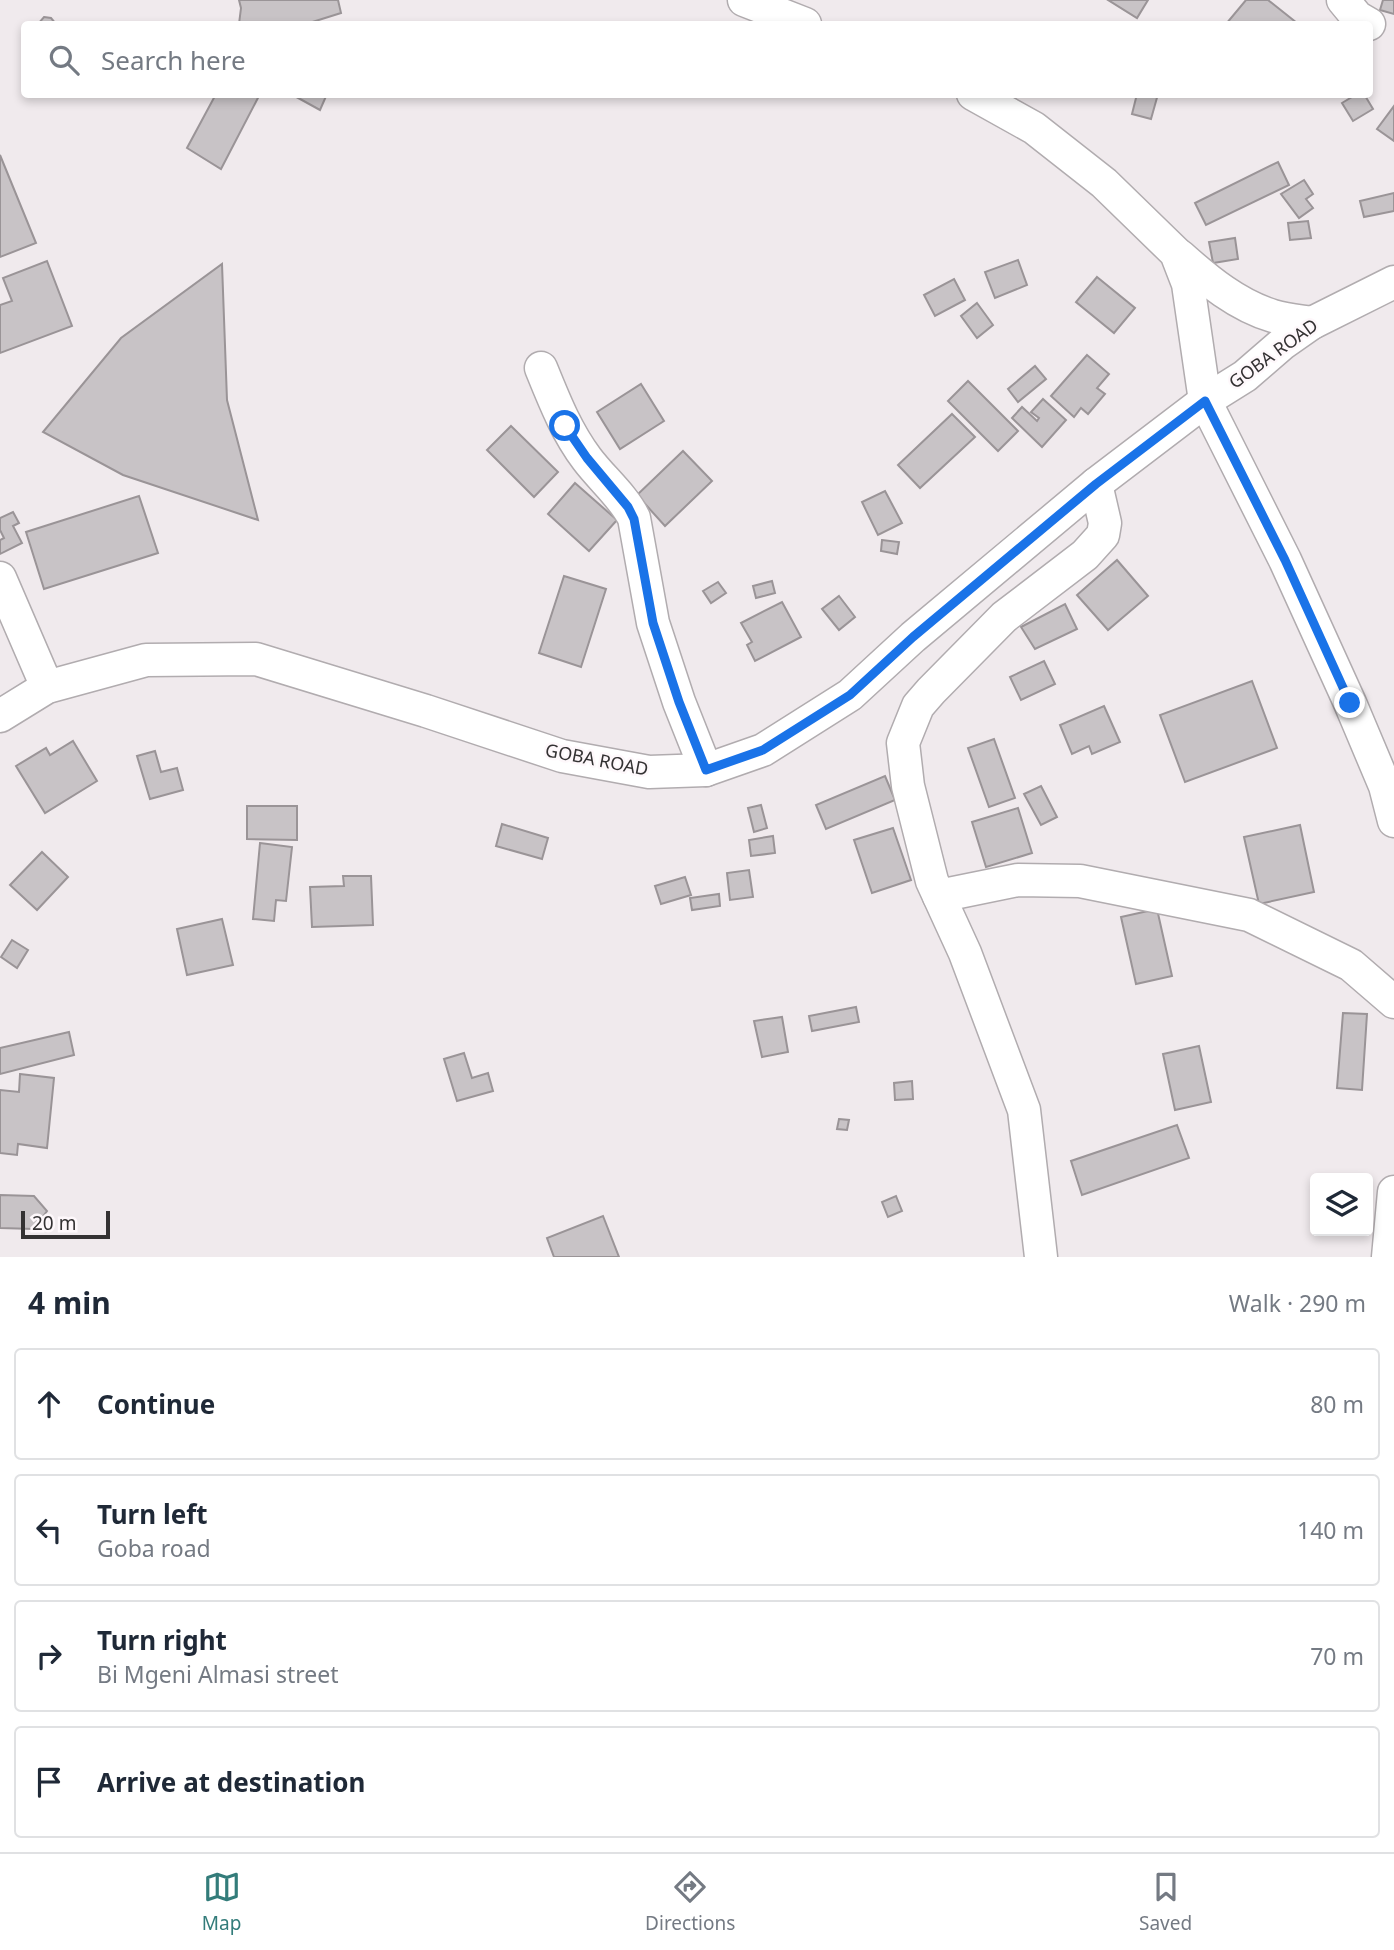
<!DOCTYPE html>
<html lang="en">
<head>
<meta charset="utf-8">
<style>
  body { margin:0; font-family:"Noto Sans",sans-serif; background:#f2f2f3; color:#1f2937 }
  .controls { position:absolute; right:21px; bottom:21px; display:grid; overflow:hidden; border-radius:7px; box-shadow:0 4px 10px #0003 }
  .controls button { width:63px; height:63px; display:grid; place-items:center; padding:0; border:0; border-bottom:2px solid #e0e1e3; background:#fff; color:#1f2937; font:35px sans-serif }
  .scale { position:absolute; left:21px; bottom:18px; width:89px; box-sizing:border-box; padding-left:7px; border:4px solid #343233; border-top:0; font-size:19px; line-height:24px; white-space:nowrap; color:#343233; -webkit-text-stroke:5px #fef8fb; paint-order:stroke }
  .stop { position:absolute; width:21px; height:21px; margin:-16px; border:5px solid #1a73e8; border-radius:50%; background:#fff }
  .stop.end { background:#1a73e8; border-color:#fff; box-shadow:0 2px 7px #0008 }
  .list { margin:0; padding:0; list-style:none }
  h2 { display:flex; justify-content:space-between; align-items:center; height:91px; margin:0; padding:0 28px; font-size:30px }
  h2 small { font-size:23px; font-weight:400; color:#747a83 }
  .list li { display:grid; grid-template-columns:46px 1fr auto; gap:21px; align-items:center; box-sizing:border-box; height:112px; margin:0 14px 14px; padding:0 14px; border:2px solid #e0e1e3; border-radius:7px }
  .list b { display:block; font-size:26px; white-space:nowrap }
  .list p { margin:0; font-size:23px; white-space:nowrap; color:#747a83 }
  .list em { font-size:23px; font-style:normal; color:#747a83 }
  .icon { flex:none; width:38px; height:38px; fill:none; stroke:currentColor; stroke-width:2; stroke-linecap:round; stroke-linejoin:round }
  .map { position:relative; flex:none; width:1394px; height:1257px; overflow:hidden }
  .search { position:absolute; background:#fff; box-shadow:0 4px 10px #0003; left:21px; right:21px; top:21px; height:77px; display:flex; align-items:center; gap:18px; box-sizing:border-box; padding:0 24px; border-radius:7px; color:#747a83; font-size:26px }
  .sheet { height:595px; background:#fff }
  nav { display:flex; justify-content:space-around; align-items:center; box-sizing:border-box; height:98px; border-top:2px solid #e0e1e3; background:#fff; font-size:19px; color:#747a83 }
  nav a { display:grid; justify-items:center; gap:4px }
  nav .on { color:#337c7a }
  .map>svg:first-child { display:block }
</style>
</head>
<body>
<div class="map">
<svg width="1394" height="1257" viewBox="0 0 1394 1257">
  <rect width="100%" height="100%" fill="#f0eaed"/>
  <g fill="#c8c3c6" stroke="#9a9497" stroke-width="2">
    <polygon points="239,0 338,0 341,13 306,24 239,24 241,8"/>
    <polygon points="1108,0 1148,0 1137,18"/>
    <polygon points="1246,0 1268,0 1297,23 1226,24"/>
    <polygon points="1383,0 1394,0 1394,14 1380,10"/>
    <polygon points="44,17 51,18 56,24 38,24"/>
    <polygon points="216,94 260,94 221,169 187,148"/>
    <polygon points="291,94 327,94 320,110"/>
    <polygon points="1137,94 1158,94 1151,119 1132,114"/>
    <polygon points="1357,94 1364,94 1373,109 1353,121 1342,103"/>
    <polygon points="1394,106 1394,141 1377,129"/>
    <polygon points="0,155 36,243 0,257"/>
    <polygon points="1278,162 1289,185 1206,225 1195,203"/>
    <polygon points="1304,180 1313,194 1306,199 1313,208 1299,218 1281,194"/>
    <polygon points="1394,193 1394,211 1364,217 1360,201"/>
    <polygon points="1308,221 1311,238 1290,240 1288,223"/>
    <polygon points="1235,238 1238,259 1213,263 1209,242"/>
    <polygon points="1018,260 1027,285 995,298 985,272"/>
    <polygon points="47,261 72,326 0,353 0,305 12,301 3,278"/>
    <polygon points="222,264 227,400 258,520 123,475 43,432 121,338"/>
    <polygon points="1097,277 1135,308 1114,333 1076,302"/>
    <polygon points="954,279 965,300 935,316 924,295"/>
    <polygon points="977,303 993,325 977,338 961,316"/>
    <polygon points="1087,355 1109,374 1097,388 1105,394 1088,414 1081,408 1074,417 1051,396"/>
    <polygon points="1035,366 1046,379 1018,402 1008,389"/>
    <polygon points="968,381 1018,431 998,451 948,401"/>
    <polygon points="641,384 664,421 620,449 597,412"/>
    <polygon points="1043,399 1066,420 1042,447 1012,418 1022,407 1037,421 1039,418 1031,412"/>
    <polygon points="952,414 975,437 920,488 898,465"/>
    <polygon points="511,426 558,472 534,497 487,450"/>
    <polygon points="683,451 712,481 665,526 637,495"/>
    <polygon points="575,483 617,520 589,551 548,514"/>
    <polygon points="885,491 902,523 878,535 862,502"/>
    <polygon points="139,496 158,553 44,589 26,532"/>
    <polygon points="13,512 19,523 13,526 22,543 0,554 0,540 4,538 0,530 0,518"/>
    <polygon points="882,540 899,542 897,554 881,551"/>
    <polygon points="1117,560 1148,596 1108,630 1077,595"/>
    <polygon points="564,576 606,589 581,667 539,653"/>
    <polygon points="772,581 775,593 756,598 753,586"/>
    <polygon points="718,582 726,593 711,603 703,591"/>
    <polygon points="839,596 855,617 839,630 822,609"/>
    <polygon points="782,602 801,637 755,661 747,645 752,642 741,623"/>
    <polygon points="1065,604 1077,629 1035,649 1021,627"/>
    <polygon points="1044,661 1055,684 1021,700 1010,677"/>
    <polygon points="1252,681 1277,748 1185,782 1160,715"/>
    <polygon points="1104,706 1120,742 1092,754 1089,746 1072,754 1060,725"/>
    <polygon points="994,739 1015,798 989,807 968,748"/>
    <polygon points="73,741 97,781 45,813 16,766 46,748 50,755"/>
    <polygon points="155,751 161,772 177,768 183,790 150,799 137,756"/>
    <polygon points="885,776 895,800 826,829 816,805"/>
    <polygon points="1041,786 1057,817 1041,825 1024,794"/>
    <polygon points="761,805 767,828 754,832 748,808"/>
    <polygon points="247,806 297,806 297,840 247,839"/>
    <polygon points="1018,808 1032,853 986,867 972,822"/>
    <polygon points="502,824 548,838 542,859 496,846"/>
    <polygon points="1300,825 1314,892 1259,904 1244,837"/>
    <polygon points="893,828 911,880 872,893 854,840"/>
    <polygon points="773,836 775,853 751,856 749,840"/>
    <polygon points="260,843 292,847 286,901 276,900 274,921 253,919"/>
    <polygon points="42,852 68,877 37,910 10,885"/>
    <polygon points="749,870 753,897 730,900 727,873"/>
    <polygon points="343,876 371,876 373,925 312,927 310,887 344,886"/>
    <polygon points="685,877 691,895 661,904 655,886"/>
    <polygon points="719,894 720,906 692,910 690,898"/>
    <polygon points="1157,909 1172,976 1136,984 1121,917"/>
    <polygon points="222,919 233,965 187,975 177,929"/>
    <polygon points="12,940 28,950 17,968 1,957"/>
    <polygon points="856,1007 859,1022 812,1031 809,1016"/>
    <polygon points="1343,1013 1367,1014 1362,1090 1337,1088"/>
    <polygon points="782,1017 788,1052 762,1057 754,1021"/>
    <polygon points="69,1032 74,1055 0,1074 0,1048"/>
    <polygon points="1199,1046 1211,1102 1175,1110 1163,1054"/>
    <polygon points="464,1053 472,1078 488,1073 493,1091 457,1101 444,1059"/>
    <polygon points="20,1074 54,1078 47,1148 18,1144 17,1155 0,1153 0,1090 19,1092"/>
    <polygon points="912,1081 913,1099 895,1100 894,1083"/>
    <polygon points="839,1119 849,1120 847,1130 837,1129"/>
    <polygon points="1177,1125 1189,1158 1082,1195 1071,1161"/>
    <polygon points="0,1195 34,1196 47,1211 34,1229 0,1228"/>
    <polygon points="896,1196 902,1211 888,1217 882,1202"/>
    <polygon points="603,1216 619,1257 554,1257 547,1238"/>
  </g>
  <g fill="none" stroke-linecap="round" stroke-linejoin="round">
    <defs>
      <g id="minor">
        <polyline points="744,0 805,24"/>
        <polyline points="1343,0 1357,17 1369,24"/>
        <polyline points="973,94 1034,128 1104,183 1176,253 1188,284 1205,401 1285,560 1350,703 1385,786 1394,821"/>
        <path d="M1180,256C1208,281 1237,305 1273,316C1286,320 1299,321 1312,323"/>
        <path d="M541,368C554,400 566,431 587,459C602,479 623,496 634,518L653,623L679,702L706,770"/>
        <polyline points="0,578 47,687"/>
        <polyline points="0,716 47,687 146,660 256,659 426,711 562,756 649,772 706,770 763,750 850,695 913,637 1096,484 1205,401 1245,376 1282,344 1312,323 1394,282"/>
        <polyline points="939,896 1018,880 1080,881 1249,915 1351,965 1394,1002"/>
        <polyline points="1041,1257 1024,1110 965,953 932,881 908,786 903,743 918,706 931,691 1004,617 1085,555 1103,535 1105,523 1096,484"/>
        <polyline points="1388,1257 1394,1192"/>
      </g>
    </defs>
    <use href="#minor" stroke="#b1acaf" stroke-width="35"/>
    <use href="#minor" stroke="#fff" stroke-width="32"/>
  </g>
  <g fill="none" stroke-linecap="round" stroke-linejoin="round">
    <polyline stroke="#1a73e8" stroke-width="9" points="565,426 587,458 628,507 634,519 653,623 679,702 706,770 763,750 850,695 913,637 1096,484 1205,401 1285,560 1350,703"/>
  </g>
  <g text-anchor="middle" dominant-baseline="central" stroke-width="5" stroke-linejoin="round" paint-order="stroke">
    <g font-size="18" fill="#343233" stroke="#fef8fb">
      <text transform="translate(1273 353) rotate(-36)">GOBA ROAD</text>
      <text transform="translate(597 759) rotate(11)">GOBA ROAD</text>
    </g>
  </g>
</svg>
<div class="controls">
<button><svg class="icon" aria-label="layers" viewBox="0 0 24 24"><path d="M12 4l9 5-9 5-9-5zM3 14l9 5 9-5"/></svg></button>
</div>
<div class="scale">20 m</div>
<div class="stop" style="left:565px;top:426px"></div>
<div class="stop end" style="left:1350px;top:703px"></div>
<div class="search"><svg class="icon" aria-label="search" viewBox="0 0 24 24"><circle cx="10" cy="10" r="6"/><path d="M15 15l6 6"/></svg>Search here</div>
</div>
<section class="sheet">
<h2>4 min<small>Walk · 290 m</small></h2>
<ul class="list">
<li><svg class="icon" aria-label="ahead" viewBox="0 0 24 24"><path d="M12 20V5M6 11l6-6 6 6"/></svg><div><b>Continue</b></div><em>80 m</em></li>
<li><svg class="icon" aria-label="left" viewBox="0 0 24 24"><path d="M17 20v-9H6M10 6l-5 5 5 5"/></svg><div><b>Turn left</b><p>Goba road</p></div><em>140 m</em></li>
<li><svg class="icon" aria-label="right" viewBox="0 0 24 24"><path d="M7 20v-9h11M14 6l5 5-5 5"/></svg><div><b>Turn right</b><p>Bi Mgeni Almasi street</p></div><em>70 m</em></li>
<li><svg class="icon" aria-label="arrive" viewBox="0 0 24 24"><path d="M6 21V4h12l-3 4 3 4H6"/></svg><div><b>Arrive at destination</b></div></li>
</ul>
</section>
<nav>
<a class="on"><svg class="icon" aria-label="map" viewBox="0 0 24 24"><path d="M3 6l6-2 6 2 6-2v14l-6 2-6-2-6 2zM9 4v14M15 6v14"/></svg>Map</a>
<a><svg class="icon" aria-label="directions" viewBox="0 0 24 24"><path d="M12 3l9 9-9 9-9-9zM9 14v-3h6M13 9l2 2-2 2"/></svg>Directions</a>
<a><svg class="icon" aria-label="saved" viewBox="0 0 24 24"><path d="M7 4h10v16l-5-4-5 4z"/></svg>Saved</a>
</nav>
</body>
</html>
